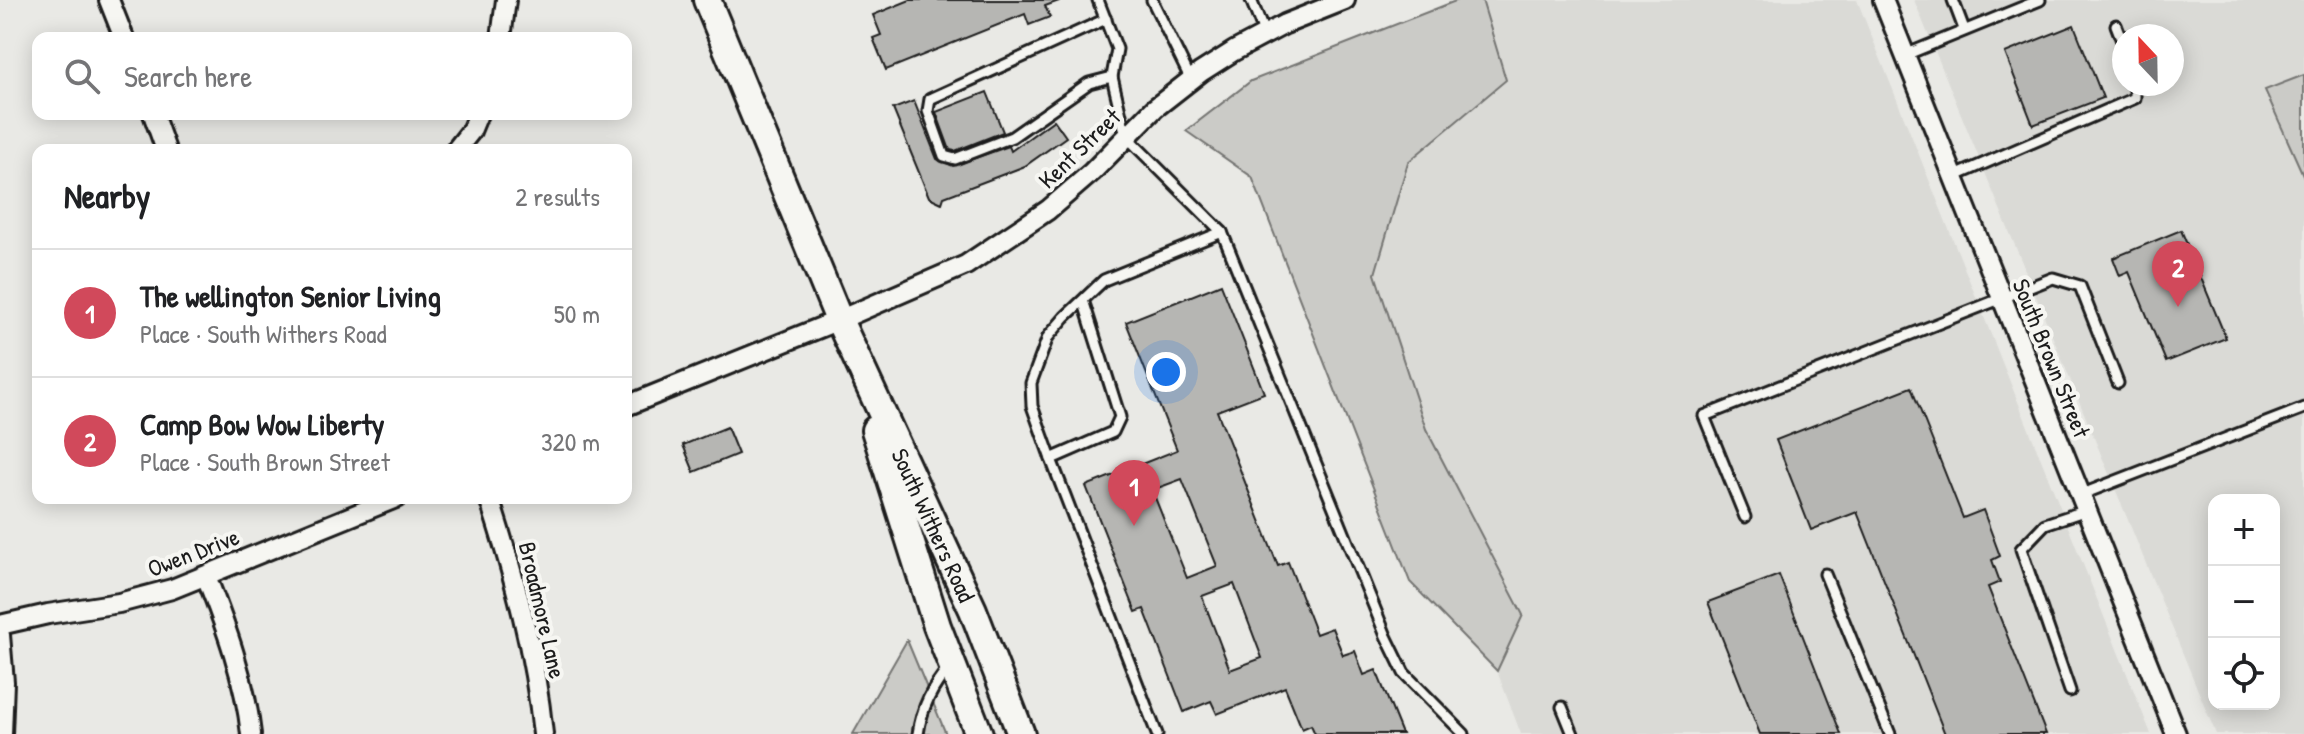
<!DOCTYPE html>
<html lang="en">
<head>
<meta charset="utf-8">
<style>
  body { margin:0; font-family:"Patrick Hand",sans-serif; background:#f6f6f6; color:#202124 }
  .controls { position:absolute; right:24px; bottom:24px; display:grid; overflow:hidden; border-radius:16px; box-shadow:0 4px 20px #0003 }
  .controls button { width:72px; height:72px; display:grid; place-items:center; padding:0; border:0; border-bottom:2px solid #e0e0e0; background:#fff; color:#202124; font:40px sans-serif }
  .compass { position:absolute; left:2112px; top:24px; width:72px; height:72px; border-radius:50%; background:#fff; box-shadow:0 4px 20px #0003; rotate:338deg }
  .you { position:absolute; left:1166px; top:372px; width:28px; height:28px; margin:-20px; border:6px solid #fff; border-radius:50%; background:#1a73e8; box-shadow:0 0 0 12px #1a73e833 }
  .badge { display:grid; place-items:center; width:52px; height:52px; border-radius:50%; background:#d1495b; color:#fff; font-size:26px; font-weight:700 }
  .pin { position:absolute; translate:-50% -66px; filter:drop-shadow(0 2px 4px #0008) }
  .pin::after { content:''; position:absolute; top:42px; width:28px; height:24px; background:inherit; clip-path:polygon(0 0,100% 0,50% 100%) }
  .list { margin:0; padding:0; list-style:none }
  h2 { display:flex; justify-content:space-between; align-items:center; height:104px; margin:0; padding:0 32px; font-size:34px }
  h2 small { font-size:26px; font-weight:400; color:#757577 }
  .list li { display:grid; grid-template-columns:52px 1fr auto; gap:24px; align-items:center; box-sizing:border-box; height:128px; padding:0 32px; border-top:2px solid #e0e0e0 }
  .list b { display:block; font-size:30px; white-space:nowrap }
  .list p { margin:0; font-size:26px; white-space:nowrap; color:#757577 }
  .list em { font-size:26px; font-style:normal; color:#757577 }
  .icon { flex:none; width:44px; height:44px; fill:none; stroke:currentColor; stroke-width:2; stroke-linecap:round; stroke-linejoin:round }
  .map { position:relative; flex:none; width:2304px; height:734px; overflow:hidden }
  .search { position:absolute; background:#fff; box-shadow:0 4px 20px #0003; left:32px; top:32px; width:600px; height:88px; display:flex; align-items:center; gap:20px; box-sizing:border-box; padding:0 28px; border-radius:16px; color:#757577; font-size:30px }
  .panel { position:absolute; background:#fff; box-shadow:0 4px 20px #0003; left:32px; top:144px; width:600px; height:360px; border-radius:16px }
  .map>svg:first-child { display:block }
</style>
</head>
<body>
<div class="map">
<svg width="2304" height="734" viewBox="0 0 2304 734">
  <rect width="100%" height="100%" fill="#e9e9e5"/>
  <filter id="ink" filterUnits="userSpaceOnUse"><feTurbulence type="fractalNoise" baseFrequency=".0125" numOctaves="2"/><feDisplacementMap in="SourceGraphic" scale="16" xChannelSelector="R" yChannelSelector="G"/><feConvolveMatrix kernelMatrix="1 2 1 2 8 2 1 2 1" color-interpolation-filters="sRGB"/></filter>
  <g filter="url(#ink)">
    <g fill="#dadad6" fill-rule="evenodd">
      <polygon points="1482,0 1857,0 2151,734 1521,734 1497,671 1523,615 1426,429 1375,274 1408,162 1506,80"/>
      <path d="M1914,0H2304V75L2265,91L2304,177V734H2216ZM2124,36H2172V84H2124ZM2214,500H2274V704H2214Z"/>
    </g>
    <g fill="#cbcbc7" stroke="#747472" stroke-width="2">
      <polygon points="1458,0 1482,0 1506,80 1408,162 1375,274 1426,429 1523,615 1497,671 1410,582 1252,177 1186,131 1251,81"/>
      <polygon points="2304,75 2304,177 2265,90"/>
      <polygon points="907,640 946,734 853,734"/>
    </g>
    <g fill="#b6b6b3" stroke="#1c1c1c" stroke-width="2" fill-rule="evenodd">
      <polygon points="910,0 1059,0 1059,1 1045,6 1050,17 1029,25 1025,14 886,70 873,38 881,35 873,15"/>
      <polygon points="2074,25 2103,98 2033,125 2005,53"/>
      <polygon points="987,92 1003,132 955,151 950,150 936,112"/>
      <polygon points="914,101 937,159 953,166 1009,146 1011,151 1054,120 1066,137 1025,166 944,197 942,203 929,197 893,109"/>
      <polygon points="2181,230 2226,338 2166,362 2129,272 2120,276 2113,258"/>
      <path d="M1221,284L1264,393L1217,411L1278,566L1288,562L1316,634L1332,628L1343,655L1355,651L1364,675L1376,670L1402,734H1315L1311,725L1302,729L1285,687L1217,714L1211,701L1184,712L1144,609L1136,612L1086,486L1177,450L1126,322ZM1182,479L1217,566L1187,578L1152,490ZM1234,584L1262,658L1230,670L1202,596Z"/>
      <polygon points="1911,387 1963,518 1983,510 2000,556 1992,560 2000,582 1988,587 2046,734 1945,734 1857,512 1811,530 1776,440"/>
      <polygon points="727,427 738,454 694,472 683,445"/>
      <polygon points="1779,575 1841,734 1760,734 1708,602"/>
    </g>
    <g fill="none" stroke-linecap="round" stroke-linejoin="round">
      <defs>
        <g id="lane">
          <polyline points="1098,0 1117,49 1112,77 1126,136 1222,232 1386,636 1404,673 1464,734"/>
          <polyline points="1152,0 1191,80"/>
          <polyline points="1251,0 1265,35"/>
          <polyline points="1953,0 1964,29"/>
          <polyline points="1106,19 930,99 928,111 944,156 955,159 1012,137 1089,83 1112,77"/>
          <polyline points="2116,25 2124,46"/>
          <polyline points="1905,55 2040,0"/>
          <polyline points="1953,177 2135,98 2135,84"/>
          <polyline points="1083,300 1120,417 1113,432 1051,459 1032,406 1031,383 1048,337 1065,317 1104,280 1222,232"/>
          <polyline points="1051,459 1157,734"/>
          <polyline points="2080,495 2304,408"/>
          <polyline points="1745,517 1704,416 2053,278 2080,286 2118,383"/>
          <polyline points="1825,574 1890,734"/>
          <polyline points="2070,691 2021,549 2045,524 2087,510"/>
          <polyline points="1562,707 1573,734"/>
          <path d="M918,734C922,706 932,688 950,666"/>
        </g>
        <g id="street">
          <polyline points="109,0 124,38"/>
          <polyline points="1883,0 2176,734"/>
          <polyline points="501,38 506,0"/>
          <polyline points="153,114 166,150"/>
          <polyline points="456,150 471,131 478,114"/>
          <polyline points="626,406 839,320 966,265 1048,210 1092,172 1155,108 1201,72 1234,51 1285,24 1345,0"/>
          <path d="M489,498C514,575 535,653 543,734"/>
          <path d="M206,576C226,627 245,679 251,734"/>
          <polyline points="0,625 48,614 119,603 172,589 396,498"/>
          <polyline points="0,635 4,682 2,734"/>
        </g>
        <g id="secondary">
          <path id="s1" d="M707,0L839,320L973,610L1021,734"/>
          <polyline points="875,430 937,626 979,734"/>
        </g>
      </defs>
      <use href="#lane" stroke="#1c1c1c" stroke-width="15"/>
      <use href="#street" stroke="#1c1c1c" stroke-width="24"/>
      <use href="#secondary" stroke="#1c1c1c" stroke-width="32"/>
      <use href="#lane" stroke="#f6f6f2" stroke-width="9"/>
      <use href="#street" stroke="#f6f6f2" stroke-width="18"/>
      <use href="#secondary" stroke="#f6f6f2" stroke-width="26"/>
    </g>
  </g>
  <g text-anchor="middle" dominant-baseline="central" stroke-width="8" stroke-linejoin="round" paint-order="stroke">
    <g font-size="24" fill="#1c1c1c" stroke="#f6f6f2">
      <text transform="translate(1079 148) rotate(-44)">Kent Street</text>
      <text transform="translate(2052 358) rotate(68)">South Brown Street</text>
      <text stroke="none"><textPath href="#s1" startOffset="572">South Withers Road</textPath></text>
      <text transform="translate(193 552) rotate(-21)">Owen Drive</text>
      <text transform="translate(543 610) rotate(77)">Broadmore Lane</text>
    </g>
  </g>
</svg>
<div class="controls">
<button>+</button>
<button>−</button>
<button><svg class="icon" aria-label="locate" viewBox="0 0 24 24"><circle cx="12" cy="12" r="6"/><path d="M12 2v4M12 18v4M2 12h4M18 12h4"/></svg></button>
</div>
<svg class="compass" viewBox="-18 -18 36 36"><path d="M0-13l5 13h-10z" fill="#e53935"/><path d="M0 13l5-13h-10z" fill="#757577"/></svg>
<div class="you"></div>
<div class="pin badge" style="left:1134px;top:526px">1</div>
<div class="pin badge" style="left:2178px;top:307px">2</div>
<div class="search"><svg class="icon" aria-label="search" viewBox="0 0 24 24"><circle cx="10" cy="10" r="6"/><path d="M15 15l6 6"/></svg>Search here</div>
<section class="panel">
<h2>Nearby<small>2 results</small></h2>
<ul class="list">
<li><span class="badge">1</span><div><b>The wellington Senior Living</b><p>Place · South Withers Road</p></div><em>50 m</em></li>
<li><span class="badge">2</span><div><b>Camp Bow Wow Liberty</b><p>Place · South Brown Street</p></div><em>320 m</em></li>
</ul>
</section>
</div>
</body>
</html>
